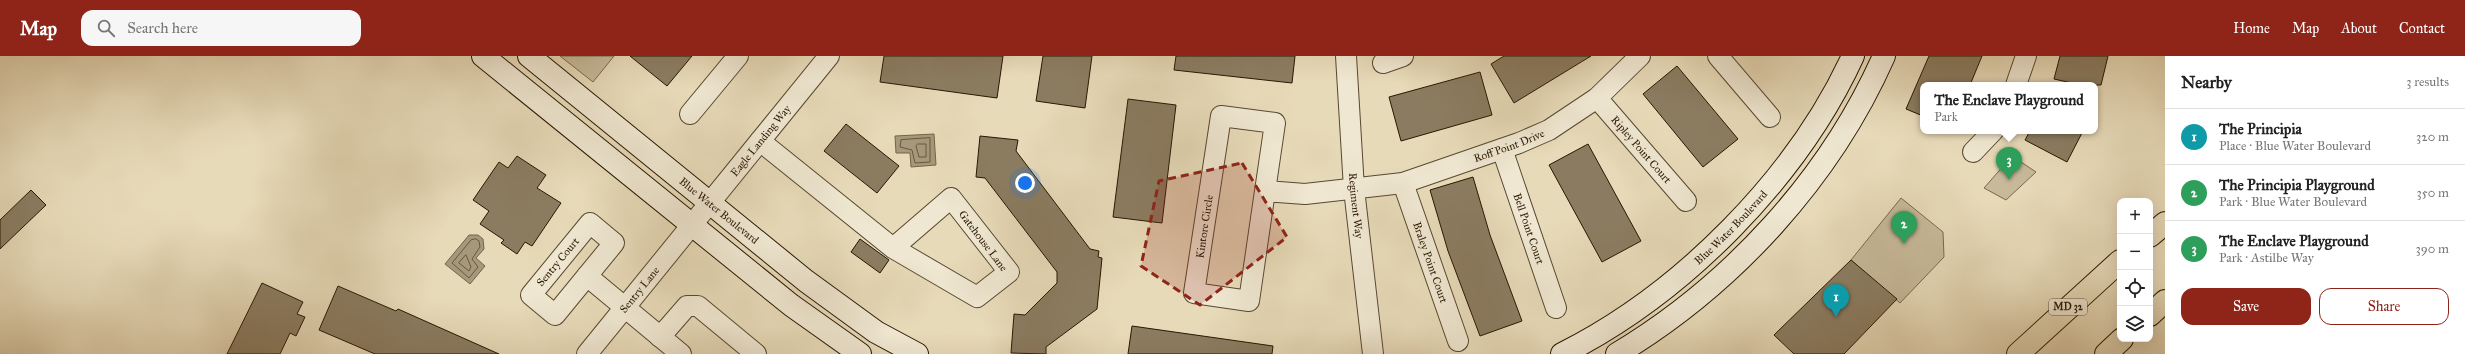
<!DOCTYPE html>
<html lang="en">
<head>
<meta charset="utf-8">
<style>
  body { margin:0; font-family:"IM FELL Great Primer",serif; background:#f6f6f6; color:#222 }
  .controls { position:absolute; right:12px; bottom:12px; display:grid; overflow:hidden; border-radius:8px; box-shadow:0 4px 16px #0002 }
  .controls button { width:36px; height:36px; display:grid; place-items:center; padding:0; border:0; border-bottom:1px solid #e0e0e0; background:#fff; color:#222; font:20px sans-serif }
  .you { position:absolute; left:1025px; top:127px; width:14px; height:14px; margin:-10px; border:3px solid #fff; border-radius:50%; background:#1a73e8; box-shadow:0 0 0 6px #1a73e833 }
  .badge { display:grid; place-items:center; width:26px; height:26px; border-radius:50%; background:#8f2418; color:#fff; font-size:13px; font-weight:700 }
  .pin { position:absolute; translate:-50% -33px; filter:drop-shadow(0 1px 2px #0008) }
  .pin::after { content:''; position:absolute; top:21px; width:14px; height:12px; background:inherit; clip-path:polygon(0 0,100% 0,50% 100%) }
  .popup { position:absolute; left:1920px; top:26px; width:178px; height:52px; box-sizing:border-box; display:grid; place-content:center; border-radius:8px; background:#fff; filter:drop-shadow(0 1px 3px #0005); font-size:13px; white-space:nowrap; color:#767676 }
  .popup b { font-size:15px; color:#222 }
  .popup::after { content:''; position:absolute; left:50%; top:100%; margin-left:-8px; border:8px solid transparent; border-top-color:#fff }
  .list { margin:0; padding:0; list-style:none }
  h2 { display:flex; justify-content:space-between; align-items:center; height:52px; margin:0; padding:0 16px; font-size:17px }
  h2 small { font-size:13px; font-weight:400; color:#767676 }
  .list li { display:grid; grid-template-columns:26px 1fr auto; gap:12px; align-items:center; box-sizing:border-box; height:56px; padding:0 16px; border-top:1px solid #e0e0e0 }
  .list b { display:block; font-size:15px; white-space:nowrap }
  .list p { margin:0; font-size:13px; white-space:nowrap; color:#767676 }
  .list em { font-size:13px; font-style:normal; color:#767676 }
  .actions { display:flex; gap:8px; padding:12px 16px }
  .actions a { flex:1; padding:9px 0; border:1px solid #8f2418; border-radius:12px; text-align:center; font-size:14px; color:#8f2418 }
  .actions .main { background:#8f2418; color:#fff }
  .icon { flex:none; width:22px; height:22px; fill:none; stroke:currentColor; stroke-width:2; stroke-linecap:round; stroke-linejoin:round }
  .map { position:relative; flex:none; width:2165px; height:298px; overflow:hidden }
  header { display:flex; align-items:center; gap:24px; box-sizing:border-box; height:56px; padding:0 20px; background:#8f2418; color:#fff }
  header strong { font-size:19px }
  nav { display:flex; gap:22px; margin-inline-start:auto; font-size:14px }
  .search { width:280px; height:36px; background:#f6f6f6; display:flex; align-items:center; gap:10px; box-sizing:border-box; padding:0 14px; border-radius:12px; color:#767676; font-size:15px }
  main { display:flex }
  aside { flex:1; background:#fff }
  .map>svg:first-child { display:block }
</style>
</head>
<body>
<header>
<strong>Map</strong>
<div class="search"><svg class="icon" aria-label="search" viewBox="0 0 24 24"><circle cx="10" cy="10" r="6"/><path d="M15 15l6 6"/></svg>Search here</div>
<nav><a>Home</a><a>Map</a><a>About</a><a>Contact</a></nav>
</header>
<main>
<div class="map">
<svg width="2165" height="298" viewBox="0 0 2165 298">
  <rect width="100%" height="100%" fill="#e7dab8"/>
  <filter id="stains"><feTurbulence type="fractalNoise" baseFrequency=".005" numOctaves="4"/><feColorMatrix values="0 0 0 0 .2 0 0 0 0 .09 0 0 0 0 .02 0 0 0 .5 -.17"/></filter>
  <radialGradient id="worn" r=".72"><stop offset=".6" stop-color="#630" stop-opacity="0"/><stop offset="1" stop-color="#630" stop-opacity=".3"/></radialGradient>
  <g fill="#c7b999" stroke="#78684e">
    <polygon points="560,0 614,0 593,26"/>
    <polygon points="2012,100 2036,116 2006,144 1984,132"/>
    <polygon points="1901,142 1943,176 1944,201 1900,247 1851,204"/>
  </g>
  <g fill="#a6987a" stroke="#74644a">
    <polygon points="934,78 936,109 911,111 910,97 896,97 895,80"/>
    <polygon points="469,179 478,179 483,183 484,193 476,202 485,210 470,228 445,208"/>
  </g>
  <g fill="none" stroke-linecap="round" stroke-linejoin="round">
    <g stroke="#67583e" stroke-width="1">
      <polygon points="930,82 930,106 915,107 912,94 900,91 901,84"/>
      <polygon points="918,88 926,88 926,101 919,101 916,90"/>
      <polygon points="476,183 479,185 480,191 472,203 478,211 469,222 452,207 471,184"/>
      <polygon points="466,199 471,211 469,215 459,207"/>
    </g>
  </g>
  <g fill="#8b7c61" stroke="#281702">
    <polygon points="630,0 692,0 667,30"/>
    <polygon points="884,0 1003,0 997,42 880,26"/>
    <polygon points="1043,0 1092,0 1085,52 1036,45"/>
    <polygon points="1176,0 1295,0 1292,27 1174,14"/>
    <polygon points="1504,0 1591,0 1514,47 1491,8"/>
    <polygon points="1929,0 1982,0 1970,29 1923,29 1923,60 1906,53"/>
    <polygon points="2060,0 2108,0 2101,29 2081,29 2054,23"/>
    <polygon points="1677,10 1738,83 1703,111 1643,38"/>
    <polygon points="1480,16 1492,59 1401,85 1389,41"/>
    <polygon points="1128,43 1176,49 1162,167 1113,161"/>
    <polygon points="846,68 899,110 877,137 824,95"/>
    <polygon points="2030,75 2083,75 2067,106 2025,84"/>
    <polygon points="980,80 1018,84 1016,95 1090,193 1099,195 1098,201 1102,202 1097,253 1046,291 1046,298 1011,297 1014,258 1025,259 1057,227 1057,216 985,122 976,121"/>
    <polygon points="1588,88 1641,185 1602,206 1549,109"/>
    <polygon points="517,100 546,119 537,132 561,147 532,190 525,186 517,198 501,187 504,184 480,168 489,155 473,144 499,106 508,112"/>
    <polygon points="1473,121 1490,179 1522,265 1480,280 1448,195 1430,134"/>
    <polygon points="31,134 46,149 0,193 0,164"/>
    <polygon points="860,183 889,204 880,217 851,196"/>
    <polygon points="1851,204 1897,243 1844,298 1794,298 1774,279"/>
    <polygon points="262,227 303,246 297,258 305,261 296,280 290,277 280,298 227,298"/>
    <polygon points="338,230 396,255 398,253 499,298 375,298 319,274"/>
    <polygon points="1132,270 1273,290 1272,298 1128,298"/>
  </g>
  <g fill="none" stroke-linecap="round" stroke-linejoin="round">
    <defs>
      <g id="street">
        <path id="s1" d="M1346,0L1354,133L1373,298"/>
        <polyline points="1718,0 1770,61"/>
        <polyline points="1383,7 1403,0"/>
        <polyline points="2016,29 2026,0"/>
        <path id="s2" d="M1597,42L1686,145"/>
        <polyline points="690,58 738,0"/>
        <polyline points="760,85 893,192 977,241 1009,216 951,142 893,192"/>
        <path id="s3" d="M1502,93L1556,252"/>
        <polyline points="1973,96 1993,75"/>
        <path id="s4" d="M1403,127L1458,285"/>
        <path id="s5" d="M1265,135L1249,245L1194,237L1221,60L1275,67L1265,135L1305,138L1403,127L1519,87L1549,74L1597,42L1640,0"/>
        <polygon points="590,167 614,187 555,259 531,239"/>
        <polyline points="587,220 681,298"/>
        <polyline points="660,281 687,250 698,250 756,298"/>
        <path id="s6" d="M587,298L829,0"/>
      </g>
      <g id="secondary">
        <polyline points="483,0 791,249 860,298"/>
        <path id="s7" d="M529,0L806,225L876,276L917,298"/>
        <path id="s8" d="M1562,298C1682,238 1797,122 1853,0"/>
        <path d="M1617,298C1732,229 1830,122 1884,0"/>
      </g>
      <g id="highway">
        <polyline points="2150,180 2165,167"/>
        <polyline points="2150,259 2165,245"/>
        <polyline points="2018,298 2120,205"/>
        <polyline points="2106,298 2122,283"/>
      </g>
    </defs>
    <use href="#street" stroke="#584830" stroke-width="22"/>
    <use href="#secondary" stroke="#281702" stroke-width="24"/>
    <use href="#highway" stroke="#281702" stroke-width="24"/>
    <use href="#street" stroke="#efe7d1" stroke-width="20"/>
    <use href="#secondary" stroke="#efe7d1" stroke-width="22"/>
    <use href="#highway" stroke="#e7dab8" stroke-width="22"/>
  </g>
  <path fill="#8f2418" fill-opacity="0.2" stroke="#8f2418" stroke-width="3" stroke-dasharray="8 5" stroke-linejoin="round" d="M1242,107L1287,181L1200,249L1141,210L1159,125Z"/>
  <g text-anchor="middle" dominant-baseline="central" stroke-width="3.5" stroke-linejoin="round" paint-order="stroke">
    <rect fill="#efe7d1" stroke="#645540" stroke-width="1" x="2049" y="243" width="38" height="16" rx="3"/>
    <g font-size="10" font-weight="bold" fill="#281702">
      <text x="2068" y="251">MD 32</text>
    </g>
    <g font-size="11" fill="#281702" stroke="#efe7d1">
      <text stroke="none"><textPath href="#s6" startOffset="275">Eagle Landing Way</textPath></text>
      <text stroke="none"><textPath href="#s5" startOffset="720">Roff Point Drive</textPath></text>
      <text stroke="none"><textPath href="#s2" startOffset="68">Ripley Point Court</textPath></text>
      <text stroke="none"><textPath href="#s1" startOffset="150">Regiment Way</textPath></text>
      <text stroke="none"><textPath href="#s7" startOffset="245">Blue Water Boulevard</textPath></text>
      <text stroke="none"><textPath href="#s5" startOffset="234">Kintore Circle</textPath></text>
      <text stroke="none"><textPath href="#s8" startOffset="212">Blue Water Boulevard</textPath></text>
      <text stroke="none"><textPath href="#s3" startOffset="84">Bell Point Court</textPath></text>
      <text transform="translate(983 185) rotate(53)">Gatehouse Lane</text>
      <text transform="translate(558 206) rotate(-50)">Sentry Court</text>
      <text stroke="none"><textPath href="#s4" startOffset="84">Braley Point Court</textPath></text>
      <text stroke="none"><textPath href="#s6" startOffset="83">Sentry Lane</textPath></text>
    </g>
  </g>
  <rect width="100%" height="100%" filter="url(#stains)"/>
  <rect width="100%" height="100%" fill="url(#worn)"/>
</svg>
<div class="controls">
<button>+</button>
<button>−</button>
<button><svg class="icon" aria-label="locate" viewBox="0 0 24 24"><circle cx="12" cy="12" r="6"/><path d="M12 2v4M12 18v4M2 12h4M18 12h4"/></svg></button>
<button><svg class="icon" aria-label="layers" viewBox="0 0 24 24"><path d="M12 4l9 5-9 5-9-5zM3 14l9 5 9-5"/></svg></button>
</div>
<div class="you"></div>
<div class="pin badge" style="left:1836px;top:261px;background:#0f9aa8">1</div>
<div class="pin badge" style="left:1904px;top:188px;background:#2e9e5b">2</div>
<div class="pin badge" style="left:2009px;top:124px;background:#2e9e5b">3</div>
<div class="popup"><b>The Enclave Playground</b>Park</div>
</div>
<aside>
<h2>Nearby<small>3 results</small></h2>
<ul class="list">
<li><span class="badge" style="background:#0f9aa8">1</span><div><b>The Principia</b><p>Place · Blue Water Boulevard</p></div><em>320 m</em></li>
<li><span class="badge" style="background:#2e9e5b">2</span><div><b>The Principia Playground</b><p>Park · Blue Water Boulevard</p></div><em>350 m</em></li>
<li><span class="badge" style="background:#2e9e5b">3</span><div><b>The Enclave Playground</b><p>Park · Astilbe Way</p></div><em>390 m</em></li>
</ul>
<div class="actions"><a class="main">Save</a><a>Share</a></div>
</aside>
</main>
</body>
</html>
